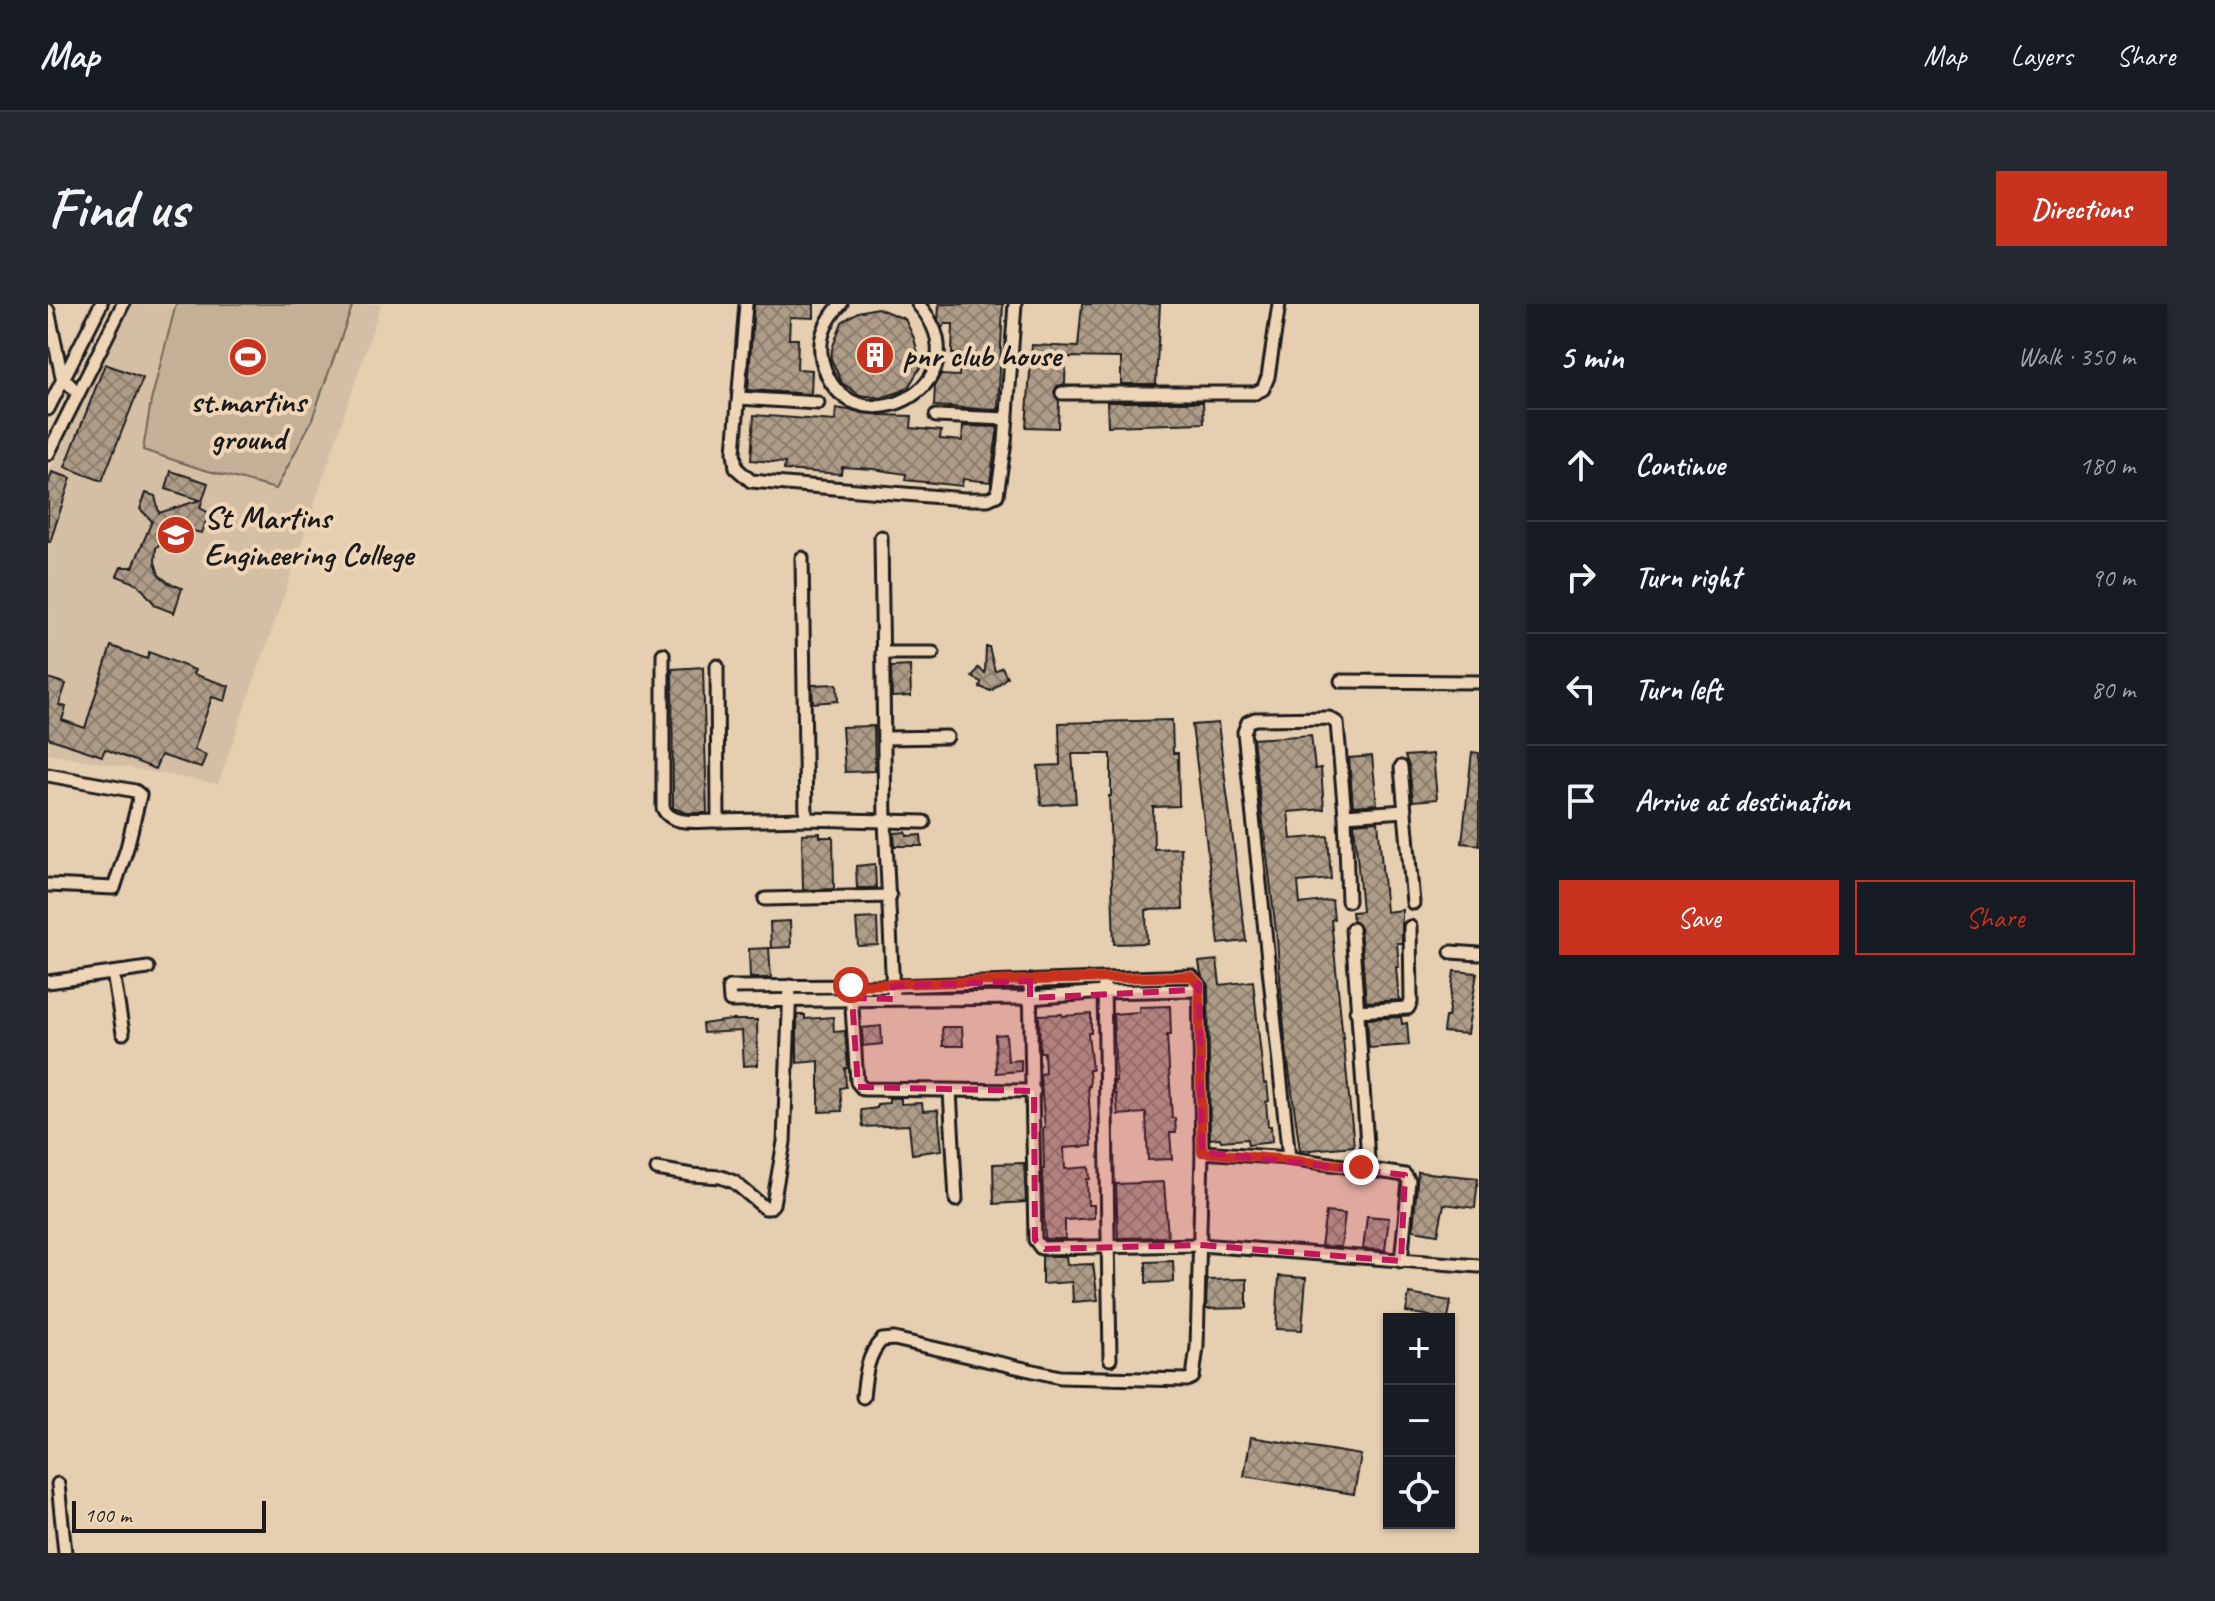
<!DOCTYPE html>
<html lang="en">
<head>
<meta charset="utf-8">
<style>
  body { margin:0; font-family:Caveat,sans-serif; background:#242831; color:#f1f3f6 }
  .controls { position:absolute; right:24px; bottom:24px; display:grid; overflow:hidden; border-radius:0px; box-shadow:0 2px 6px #0004 }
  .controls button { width:72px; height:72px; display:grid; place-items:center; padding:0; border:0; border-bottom:2px solid #363941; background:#171b24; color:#f1f3f6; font:40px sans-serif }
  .scale { position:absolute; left:24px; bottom:20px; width:194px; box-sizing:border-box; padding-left:8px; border:4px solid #1c1c1c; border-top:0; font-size:22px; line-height:28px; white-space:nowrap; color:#1c1c1c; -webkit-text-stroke:6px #eed5b6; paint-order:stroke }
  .stop { position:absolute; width:24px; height:24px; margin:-18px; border:6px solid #c8321e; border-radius:50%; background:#fff }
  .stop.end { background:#c8321e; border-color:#fff; box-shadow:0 2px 8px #0008 }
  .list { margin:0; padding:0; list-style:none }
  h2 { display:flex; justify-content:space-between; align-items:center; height:104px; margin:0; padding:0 32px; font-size:34px }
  h2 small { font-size:26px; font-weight:400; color:#9ea1a6 }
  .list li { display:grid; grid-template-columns:52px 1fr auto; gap:24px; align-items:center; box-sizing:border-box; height:112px; padding:0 32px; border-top:2px solid #363941 }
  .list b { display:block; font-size:30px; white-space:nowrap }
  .list em { font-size:26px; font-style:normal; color:#9ea1a6 }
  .actions { display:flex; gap:16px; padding:24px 32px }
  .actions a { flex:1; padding:18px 0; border:2px solid #c8321e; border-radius:0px; text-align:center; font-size:28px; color:#c8321e }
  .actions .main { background:#c8321e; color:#fff }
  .icon { flex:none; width:44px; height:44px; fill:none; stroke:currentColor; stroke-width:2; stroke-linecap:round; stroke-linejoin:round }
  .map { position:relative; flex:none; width:1431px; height:1249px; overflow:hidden; border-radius:0px }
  header { display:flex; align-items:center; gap:48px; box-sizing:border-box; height:112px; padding:0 40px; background:#171b24; border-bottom:2px solid #363941 }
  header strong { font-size:38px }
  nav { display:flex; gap:44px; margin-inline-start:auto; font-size:28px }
  .intro { display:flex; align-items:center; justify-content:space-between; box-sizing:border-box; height:192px; padding:0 48px }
  h1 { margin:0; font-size:56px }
  .button { padding:20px 36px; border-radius:0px; background:#c8321e; color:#fff; font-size:28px; font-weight:700 }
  main { display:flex; gap:48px; padding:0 48px }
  aside { flex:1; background:#171b24; border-radius:0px; box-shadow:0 2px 6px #0004 }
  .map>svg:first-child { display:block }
</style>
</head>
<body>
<header>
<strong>Map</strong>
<nav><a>Map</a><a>Layers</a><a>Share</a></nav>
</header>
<div class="intro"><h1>Find us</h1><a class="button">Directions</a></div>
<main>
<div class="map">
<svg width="1431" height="1249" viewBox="0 0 1431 1249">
  <defs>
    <pattern id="building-cross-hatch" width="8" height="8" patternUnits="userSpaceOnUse" patternTransform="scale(2)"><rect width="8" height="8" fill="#ad9c87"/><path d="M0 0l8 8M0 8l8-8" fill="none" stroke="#8c7e6e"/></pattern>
  </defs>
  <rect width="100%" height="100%" fill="#e6ceb0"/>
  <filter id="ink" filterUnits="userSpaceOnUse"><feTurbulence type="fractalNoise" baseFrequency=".0125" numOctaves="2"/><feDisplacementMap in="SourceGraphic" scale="16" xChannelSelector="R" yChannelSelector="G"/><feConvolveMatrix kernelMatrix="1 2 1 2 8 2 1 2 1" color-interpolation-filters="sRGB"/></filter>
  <g filter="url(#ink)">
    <polygon fill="#d5bfa4" points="84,0 333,0 239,283 170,480 0,449 0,170"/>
    <polygon fill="#c4b097" stroke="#70665a" stroke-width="2" points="128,0 305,0 263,118 228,185 153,165 95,146 103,97"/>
    <g fill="url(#building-cross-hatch)" stroke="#1c1c1c" stroke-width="2">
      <polygon points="706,0 766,0 766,14 742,13 741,35 750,35 749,65 764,66 763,90 700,86"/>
      <polygon points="891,0 955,0 950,106 886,102 887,80 892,71 911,72 913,50 904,50 905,20 897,20 894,24 890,18"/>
      <polygon points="1034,0 1112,0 1108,80 1073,80 1073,54 1018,53 1017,80 1009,82 1006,88 1011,97 1010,124 978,123 984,41 1030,43"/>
      <polygon points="829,4 857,15 866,34 873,62 861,82 854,87 833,94 812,91 794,79 783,55 784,45 794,18 810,8"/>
      <polygon points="57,60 95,74 54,177 17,163"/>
      <polygon points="1059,98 1155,98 1156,119 1060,122"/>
      <polygon points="788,104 833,111 864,112 863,124 893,127 892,135 914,137 915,122 950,123 942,178 915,175 914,182 857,176 858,170 825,165 794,163 793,170 736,166 737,159 703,156 706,111 787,117"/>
      <polygon points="123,167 160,179 152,204 161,209 154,229 140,226 126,229 117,234 108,244 107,258 111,271 121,279 134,284 126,309 108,302 90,280 69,272 73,263 85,263 104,217 92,205 98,189 107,192 111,209 152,196 118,185"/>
      <polygon points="4,168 23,174 2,238 0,238 0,181"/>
      <polygon points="63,342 99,355 101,348 147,366 145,370 181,382 177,397 164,393 146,446 158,451 153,464 113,451 107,465 57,445 54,452 0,434 0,374 18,380 11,401 18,403 14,416 37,424"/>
      <polygon points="938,343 941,343 947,367 954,363 959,373 943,387 932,383 933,378 924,373 930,364 937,369"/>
      <polygon points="862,362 863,392 844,393 843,363"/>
      <polygon points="655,363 659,509 639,509 625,504 624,365"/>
      <polygon points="789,380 790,397 765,399 764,381"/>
      <polygon points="1124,416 1125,449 1130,449 1131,502 1105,503 1106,545 1133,544 1135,605 1098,606 1099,639 1066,640 1061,492 1063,492 1063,450 1024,450 1028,499 993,501 990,462 1012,461 1011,419"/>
      <polygon points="1170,419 1198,637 1171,640 1144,421"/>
      <polygon points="826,422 827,467 797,468 794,423"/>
      <polygon points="1263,431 1267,465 1273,464 1276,505 1240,508 1243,535 1280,532 1283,575 1250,578 1252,600 1284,596 1286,615 1283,616 1306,842 1252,847 1237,736 1229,636 1205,435"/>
      <polygon points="1424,448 1431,449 1431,541 1414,539"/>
      <polygon points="1385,450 1389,495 1365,497 1361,462 1357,452"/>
      <polygon points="1324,452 1329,500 1305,502 1301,454"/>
      <polygon points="1330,517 1338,608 1354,606 1354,639 1349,639 1351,663 1348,663 1351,696 1318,698 1312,624 1305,617 1304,608 1314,607 1306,519"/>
      <polygon points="858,528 859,532 873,531 874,542 847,542 846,529"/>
      <polygon points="772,529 772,533 785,533 786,585 755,586 754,530"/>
      <polygon points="827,560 828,584 809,584 808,562"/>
      <polygon points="829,614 830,641 810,642 808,615"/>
      <polygon points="742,617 743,643 723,644 722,618"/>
      <polygon points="721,644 723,674 702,674 701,645"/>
      <polygon points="1169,656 1172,681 1205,677 1216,780 1219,779 1221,797 1218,798 1220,822 1223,822 1224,838 1200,841 1199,835 1173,837 1172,834 1162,835 1160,680 1153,670 1151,658"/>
      <polygon points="1406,667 1429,669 1419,730 1395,728 1397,713 1400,713"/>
      <polygon points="1122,702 1123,731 1119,731 1124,814 1127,814 1128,829 1122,829 1124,855 1100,856 1098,809 1070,811 1068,790 1066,790 1066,777 1068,777 1065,710 1091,708 1091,703"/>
      <polygon points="1014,710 1015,712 1043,710 1043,729 1040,729 1044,766 1041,766 1042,782 1040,782 1044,842 1016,844 1017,865 1041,863 1042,875 1039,875 1040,901 1046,901 1046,914 1017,916 1017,935 997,935 994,865 996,865 995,824 997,824 992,770 997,769 996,748 992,748 991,711"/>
      <polygon points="749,711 757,711 757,715 785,713 786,728 797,727 800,764 797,764 798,783 792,784 794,807 771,808 771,757 749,759"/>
      <polygon points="1353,713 1354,720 1359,719 1361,741 1321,744 1319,715"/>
      <polygon points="683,716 709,716 710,761 696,762 694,727 655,729 654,720"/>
      <polygon points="833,722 834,740 815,742 814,724"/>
      <polygon points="894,723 914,723 915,742 895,742"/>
      <polygon points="958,730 960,757 973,756 973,767 948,769 947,731"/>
      <polygon points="841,794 853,794 853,800 874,799 875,807 890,806 894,846 864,850 861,821 815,823 813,806 829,804 829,800 841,799"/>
      <polygon points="976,859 978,898 946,900 945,860"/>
      <polygon points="1370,868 1430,874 1427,904 1396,900 1390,930 1365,926"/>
      <polygon points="1116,878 1120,933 1070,934 1068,880"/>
      <polygon points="1278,908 1297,910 1293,943 1273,942"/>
      <polygon points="1319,912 1341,914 1337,946 1315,945"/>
      <polygon points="994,952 1018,952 1019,961 1045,960 1050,996 1025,998 1024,978 994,980"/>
      <polygon points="1125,957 1126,978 1098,979 1098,958"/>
      <polygon points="1231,972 1258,974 1254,1026 1228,1025"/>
      <polygon points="1199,975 1199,1004 1158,1005 1159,976"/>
      <polygon points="1361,990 1403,997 1400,1015 1381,1015 1382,1012 1358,1008"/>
      <polygon points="1203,1133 1313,1151 1306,1190 1196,1172"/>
    </g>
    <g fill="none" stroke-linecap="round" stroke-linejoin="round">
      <defs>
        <g id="street">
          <polyline points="698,0 686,148 688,164 703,177 916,195 940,195 949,191 957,138 967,0"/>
          <path d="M793,0C779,15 769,34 774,56C797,152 943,83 870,0"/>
          <polyline points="0,6 14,73 29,88"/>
          <polyline points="1014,89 1207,89 1215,85 1220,73 1231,0"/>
          <polyline points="691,94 770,99"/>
          <polyline points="0,105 53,0"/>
          <polyline points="888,112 959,115"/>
          <polyline points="0,150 75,0"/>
          <polyline points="833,233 837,517 845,688"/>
          <polyline points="754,254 758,515"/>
          <polyline points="834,349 885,349"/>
          <path d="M615,350V504C623,523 653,516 670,517L669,362"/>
          <polyline points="1293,377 1431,378"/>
          <polyline points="836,434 899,433"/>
          <polyline points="1353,463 1365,599"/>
          <polyline points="0,471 87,487 92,491 79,544 66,584 0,581"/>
          <polyline points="1297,511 1357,507"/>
          <polyline points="670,517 758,515 876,518"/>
          <polyline points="717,595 842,592"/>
          <polyline points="1304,625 1320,855"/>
          <polyline points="1403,648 1431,650"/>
          <polyline points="65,669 75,729"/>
          <polyline points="982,677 987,936 993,944 1152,941 1431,962"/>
          <polyline points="0,678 100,664"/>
          <polyline points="1056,682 1062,1055"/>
          <polyline points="803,689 809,778 815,785 986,787"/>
          <polyline points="1308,707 1360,704 1363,698 1362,623"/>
          <polyline points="902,787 908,896"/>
          <polyline points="1154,848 1241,854 1357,871 1361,877 1353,957"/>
          <polyline points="1241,854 1196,428 1200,418 1207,415 1281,414 1289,419 1297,511 1300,597"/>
          <polyline points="609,865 644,871 673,873 686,878 717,904 721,904 725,900 736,838 742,682"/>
          <path d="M815,1093C817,1074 819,1050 834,1036L846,1035L1012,1073L1139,1076L1145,1073L1149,1043L1154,848L1151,680L1143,672L845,682L681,683L682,697L982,694L1056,688L1143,686L1151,680"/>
          <polyline points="10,1180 17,1249"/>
        </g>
      </defs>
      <use href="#street" stroke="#1c1c1c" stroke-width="17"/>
      <use href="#street" stroke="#eed5b6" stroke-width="11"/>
    </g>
  </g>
  <g fill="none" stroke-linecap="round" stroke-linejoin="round" filter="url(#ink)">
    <polyline stroke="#c8321e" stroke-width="10" points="803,681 1143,672 1151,680 1154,848 1313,863"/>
  </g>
  <path fill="#c2185b" fill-opacity="0.2" stroke="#c2185b" stroke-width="6" stroke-dasharray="16 10" stroke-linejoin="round" d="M982,677V694L1144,686L1151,680L1154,848L1357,871L1353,957L1152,941L997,945L987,936L986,787L810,783L804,694L846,695L845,682Z"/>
  <defs>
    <symbol id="building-disc" viewBox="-11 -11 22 22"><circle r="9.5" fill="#c8321e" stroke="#eed5b6"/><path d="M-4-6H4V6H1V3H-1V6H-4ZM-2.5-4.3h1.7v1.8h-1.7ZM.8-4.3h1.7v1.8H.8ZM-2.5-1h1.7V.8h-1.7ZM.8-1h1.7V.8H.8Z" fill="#fff"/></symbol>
    <symbol id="stadium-disc" viewBox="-11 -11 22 22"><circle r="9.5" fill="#c8321e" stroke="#eed5b6"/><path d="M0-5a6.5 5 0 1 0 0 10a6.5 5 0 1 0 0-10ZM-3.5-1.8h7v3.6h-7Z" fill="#fff"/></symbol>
    <symbol id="university-disc" viewBox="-11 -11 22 22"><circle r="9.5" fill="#c8321e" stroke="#eed5b6"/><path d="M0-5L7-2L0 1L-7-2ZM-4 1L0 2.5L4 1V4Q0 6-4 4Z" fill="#fff"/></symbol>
  </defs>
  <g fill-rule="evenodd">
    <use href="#building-disc" x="805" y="29" width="44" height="44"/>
    <use href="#stadium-disc" x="178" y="31" width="44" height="44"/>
    <use href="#university-disc" x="106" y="209" width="44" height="44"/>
  </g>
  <g text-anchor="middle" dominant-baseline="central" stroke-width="8" stroke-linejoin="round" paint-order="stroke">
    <g font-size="32" font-weight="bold" fill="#1c1c1c" stroke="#eed5b6" text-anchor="start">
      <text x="855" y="51">pnr club house</text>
      <text x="200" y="97" text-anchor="middle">st.martins<tspan x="200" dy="37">ground</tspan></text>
      <text x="156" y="213">St Martins<tspan x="156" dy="37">Engineering College</tspan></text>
    </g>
  </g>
</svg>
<div class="controls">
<button>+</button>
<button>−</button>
<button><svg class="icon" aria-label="locate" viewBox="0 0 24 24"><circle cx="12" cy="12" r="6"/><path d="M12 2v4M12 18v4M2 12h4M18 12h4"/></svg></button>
</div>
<div class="scale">100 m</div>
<div class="stop" style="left:803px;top:681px"></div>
<div class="stop end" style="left:1313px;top:863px"></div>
</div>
<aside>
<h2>5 min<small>Walk · 350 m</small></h2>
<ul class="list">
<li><svg class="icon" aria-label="ahead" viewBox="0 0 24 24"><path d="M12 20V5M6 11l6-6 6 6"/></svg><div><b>Continue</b></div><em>180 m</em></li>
<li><svg class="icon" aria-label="right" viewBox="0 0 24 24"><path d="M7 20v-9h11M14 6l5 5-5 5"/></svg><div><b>Turn right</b></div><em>90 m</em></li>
<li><svg class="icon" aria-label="left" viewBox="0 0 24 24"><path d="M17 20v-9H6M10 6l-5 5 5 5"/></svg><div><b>Turn left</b></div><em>80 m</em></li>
<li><svg class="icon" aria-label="arrive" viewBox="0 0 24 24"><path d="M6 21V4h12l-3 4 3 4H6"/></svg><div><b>Arrive at destination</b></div></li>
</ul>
<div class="actions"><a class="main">Save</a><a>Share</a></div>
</aside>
</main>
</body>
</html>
